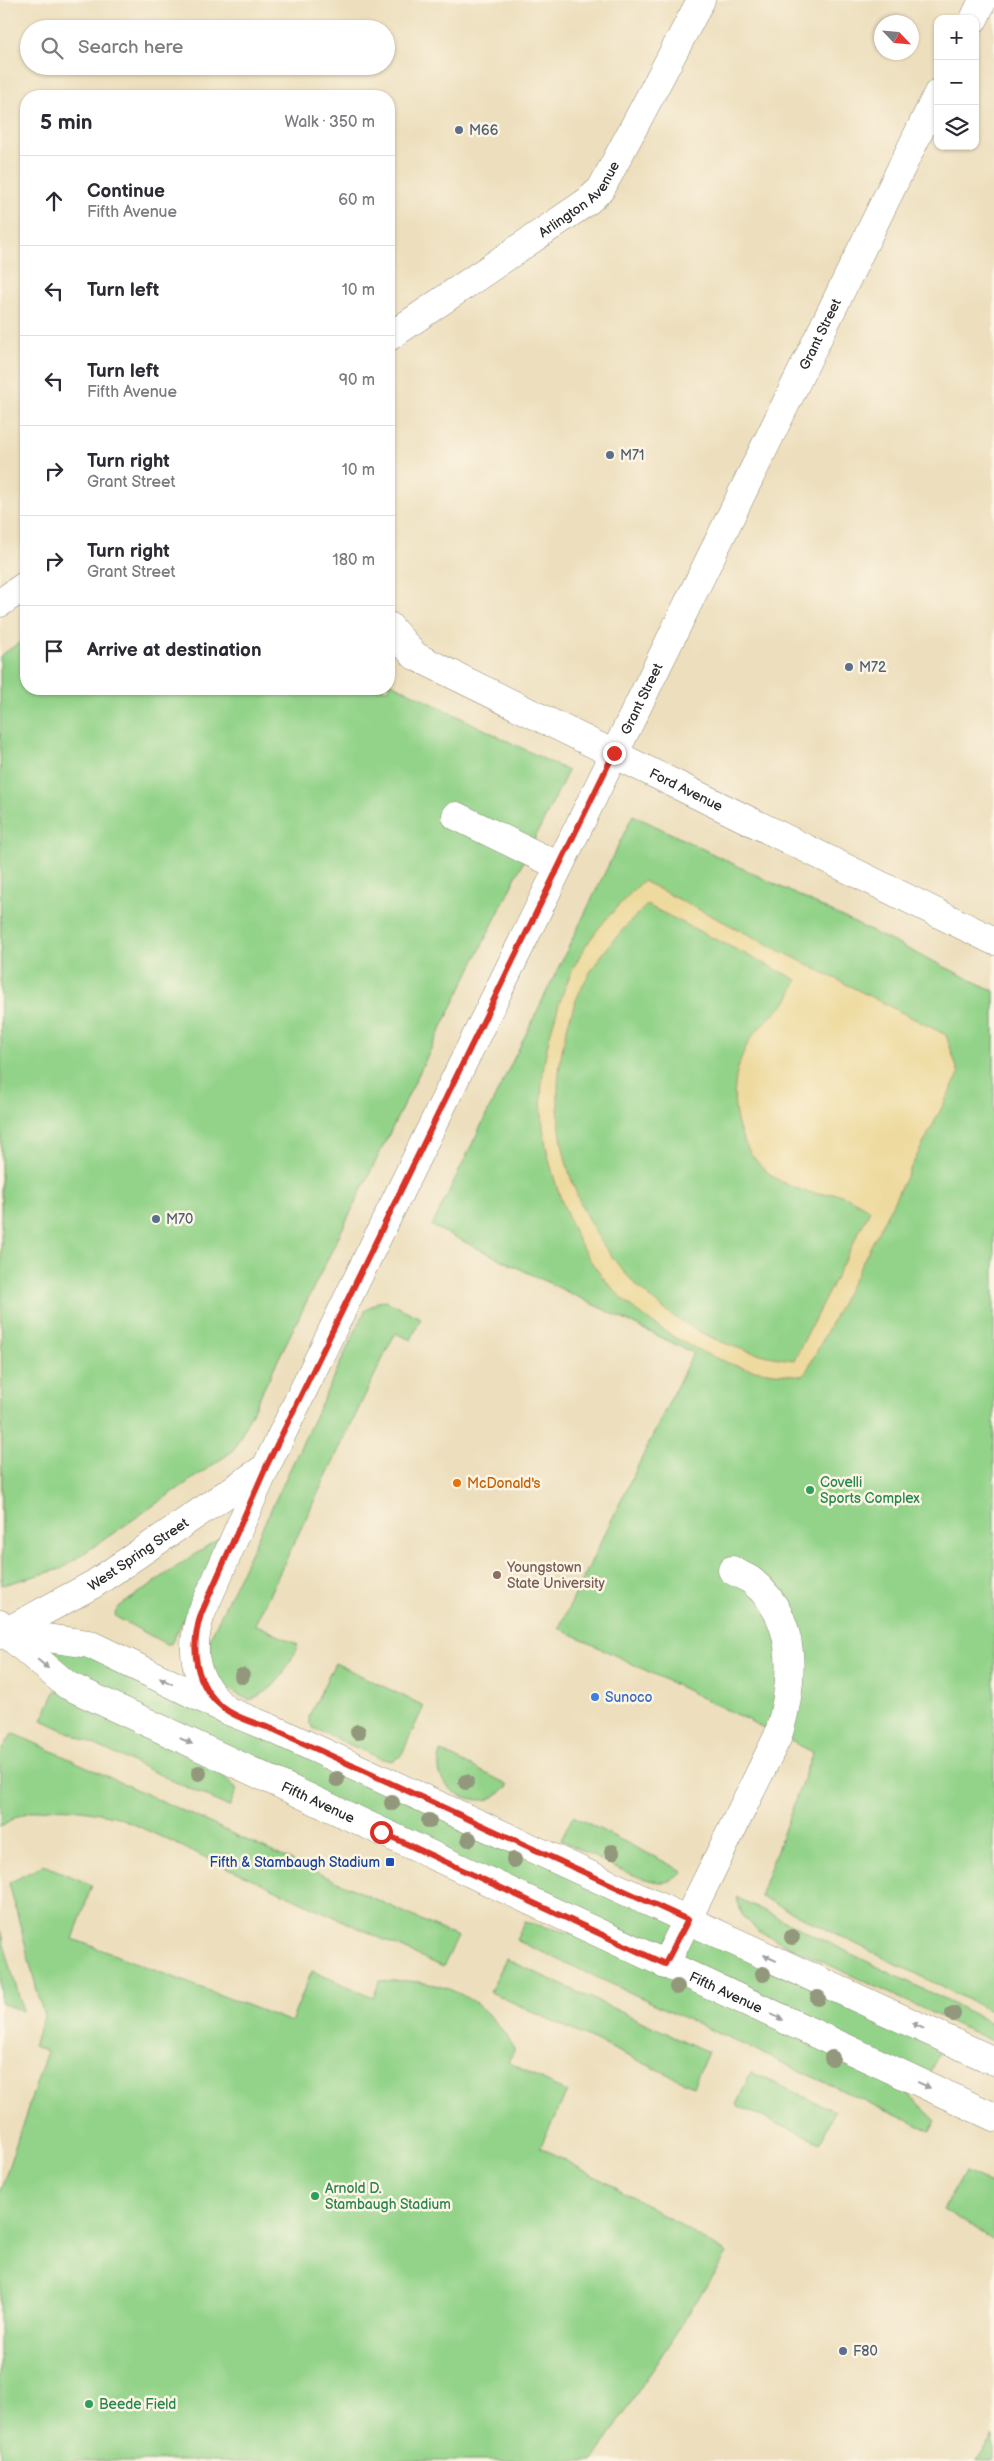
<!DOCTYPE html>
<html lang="en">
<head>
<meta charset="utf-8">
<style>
  body { margin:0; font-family:"Balsamiq Sans",sans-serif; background:#f7f7f7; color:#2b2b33 }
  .controls { position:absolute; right:15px; top:15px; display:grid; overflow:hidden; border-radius:10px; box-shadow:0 1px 4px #0004 }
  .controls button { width:45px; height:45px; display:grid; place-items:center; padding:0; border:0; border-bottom:1px solid #e1e1e2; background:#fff; color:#2b2b33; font:25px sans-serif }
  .compass { position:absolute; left:874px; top:15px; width:45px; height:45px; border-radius:50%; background:#fff; box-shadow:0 1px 4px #0004; rotate:116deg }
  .stop { position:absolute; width:15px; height:15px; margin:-11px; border:4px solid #d93025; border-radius:50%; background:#fff }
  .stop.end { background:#d93025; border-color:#fff; box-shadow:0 1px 5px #0008 }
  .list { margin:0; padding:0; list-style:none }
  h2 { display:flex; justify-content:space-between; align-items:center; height:65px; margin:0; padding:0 20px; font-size:21px }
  h2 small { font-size:16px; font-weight:400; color:#7c7c81 }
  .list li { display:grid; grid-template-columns:32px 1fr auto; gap:15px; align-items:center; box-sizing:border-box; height:90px; padding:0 20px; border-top:1px solid #e1e1e2 }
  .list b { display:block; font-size:19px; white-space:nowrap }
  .list p { margin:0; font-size:16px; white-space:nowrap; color:#7c7c81 }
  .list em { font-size:16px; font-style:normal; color:#7c7c81 }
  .icon { flex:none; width:28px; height:28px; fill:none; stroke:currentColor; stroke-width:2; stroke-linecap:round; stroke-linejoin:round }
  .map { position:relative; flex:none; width:994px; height:2461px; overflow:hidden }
  .search { position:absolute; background:#fff; box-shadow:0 1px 4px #0004; left:20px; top:20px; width:375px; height:55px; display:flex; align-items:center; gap:12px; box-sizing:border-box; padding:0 18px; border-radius:28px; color:#7c7c81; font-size:19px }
  .panel { position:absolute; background:#fff; box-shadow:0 1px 4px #0004; left:20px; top:90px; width:375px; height:605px; border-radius:20px }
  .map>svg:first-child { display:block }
</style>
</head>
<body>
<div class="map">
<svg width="994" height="2461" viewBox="0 0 994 2461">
  <rect width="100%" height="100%" fill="#fcf5e5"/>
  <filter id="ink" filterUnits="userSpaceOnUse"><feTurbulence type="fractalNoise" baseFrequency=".02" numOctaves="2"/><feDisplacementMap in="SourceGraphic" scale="10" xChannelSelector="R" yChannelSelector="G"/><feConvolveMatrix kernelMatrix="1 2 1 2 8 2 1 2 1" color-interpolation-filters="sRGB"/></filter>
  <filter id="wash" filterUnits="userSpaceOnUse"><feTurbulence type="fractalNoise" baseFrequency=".0096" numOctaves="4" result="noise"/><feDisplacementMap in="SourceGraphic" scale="20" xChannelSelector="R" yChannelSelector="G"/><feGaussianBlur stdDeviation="1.12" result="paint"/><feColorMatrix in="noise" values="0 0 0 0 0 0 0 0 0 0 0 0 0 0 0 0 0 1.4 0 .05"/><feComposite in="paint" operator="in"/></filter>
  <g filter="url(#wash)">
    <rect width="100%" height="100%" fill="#eddfbd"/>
    <g fill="#93d389" stroke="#5f7f5a">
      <polygon points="26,638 26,689 389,689 389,682 568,771 233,1451 61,1569 2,1585 0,656"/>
      <polygon points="633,815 994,991 994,2013 760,1896 813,1752 559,1628 693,1353 432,1226"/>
      <path d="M386,1301L421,1318L411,1340L395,1333L255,1624L298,1645C286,1671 278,1689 250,1700C217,1687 210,1672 210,1638L365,1311L377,1302Z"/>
      <polygon points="220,1537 224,1539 171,1644 166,1644 116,1617 115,1613 120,1606"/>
      <polygon points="6,1633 89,1644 946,2039 924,2084 140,1720"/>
      <polygon points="335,1663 424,1706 401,1756 391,1761 379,1758 313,1728 309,1722 309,1716"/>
      <polygon points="56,1690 209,1761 237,1790 229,1807 42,1720"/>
      <path d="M13,1733L458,1937L443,1967L118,1817C78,1808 35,1800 0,1827V1752Z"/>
      <path d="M441,1751L509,1785C504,1789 496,1797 490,1799C474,1803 450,1794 442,1779C437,1770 439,1760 441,1751Z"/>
      <path d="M573,1816L683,1871C678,1876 672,1882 663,1882C637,1882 586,1852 561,1840Z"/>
      <path d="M44,1865L92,1885L73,1939L291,2022L312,1971L373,1997L380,1981C443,1978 481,1994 515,2049L508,2062L567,2092L540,2147L639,2200L727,2254L593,2461H0V2192L47,2051L33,2046L44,2017L9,1883Z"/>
      <polygon points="736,1897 994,2024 994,2042 761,1933 743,1917"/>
      <polygon points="525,1922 600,1940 885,2072 936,2121 930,2131 516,1940"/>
      <polygon points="0,1930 23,2011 0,2003"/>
      <polygon points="506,1959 708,2052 693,2086 490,1992"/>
      <polygon points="751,2072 835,2111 820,2143 736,2105"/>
      <polygon points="965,2172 994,2185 994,2240 943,2209"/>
      <polygon points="994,2435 994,2461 977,2461"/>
    </g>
    <path fill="#eeda9e" stroke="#8c8264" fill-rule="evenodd" d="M643,881L946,1035L959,1074L804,1376C777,1373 749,1372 723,1361C673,1341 623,1308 592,1263C579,1245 570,1223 562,1202C537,1132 534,1082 557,1011C563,990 572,968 584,949C600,923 622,902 643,881ZM647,905L797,980C794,987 790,997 785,1004C783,1006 779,1008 777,1011C766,1021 754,1032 747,1045C722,1093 734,1157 784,1183C796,1189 811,1194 824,1194C829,1194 835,1193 839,1194C850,1198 861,1204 870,1210L794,1360C620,1342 512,1160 577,998C592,962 619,932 647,905Z"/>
  </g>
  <g filter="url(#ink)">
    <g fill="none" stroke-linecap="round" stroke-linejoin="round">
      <defs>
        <g id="minor">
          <polyline points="974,19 983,0"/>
          <path id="s1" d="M389,337L588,201L601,189L701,0"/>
          <polyline points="0,603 26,585"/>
          <path id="s2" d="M389,626L415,656L994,941"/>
          <polyline points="456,816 559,866"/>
          <path id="s3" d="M0,1635L94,1584L266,1467"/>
          <path id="s4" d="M226,1710C195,1681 188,1654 201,1614L266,1467L362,1269L938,93"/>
          <path d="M665,1965L778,1736C794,1683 800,1620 752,1581C747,1577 738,1574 732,1570"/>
        </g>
        <g id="major">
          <path id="s5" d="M0,1624L6,1633L67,1685L994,2117"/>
          <polyline points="4,1632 89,1644 226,1710 275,1730 994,2061"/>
        </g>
      </defs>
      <use href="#minor" stroke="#8c8574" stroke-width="29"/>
      <use href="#major" stroke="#8c8574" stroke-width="29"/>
      <use href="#minor" stroke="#fff" stroke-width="28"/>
      <use href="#major" stroke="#fff" stroke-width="28"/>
    </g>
    <g fill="#93987c">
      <circle cx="242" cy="1676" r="8"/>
      <circle cx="358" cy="1732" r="8"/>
      <circle cx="199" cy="1773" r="8"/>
      <circle cx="337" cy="1779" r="8"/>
      <circle cx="466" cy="1782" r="8"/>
      <circle cx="392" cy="1803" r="8"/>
      <circle cx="429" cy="1821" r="8"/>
      <circle cx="469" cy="1839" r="8"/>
      <circle cx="612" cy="1852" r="8"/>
      <circle cx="514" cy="1860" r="8"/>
      <circle cx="792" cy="1937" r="8"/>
      <circle cx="763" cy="1974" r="8"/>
      <circle cx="677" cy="1987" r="8"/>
      <circle cx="818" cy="1998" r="8"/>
      <circle cx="953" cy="2014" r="8"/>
      <circle cx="832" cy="2058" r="8"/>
    </g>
    <defs><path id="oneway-solid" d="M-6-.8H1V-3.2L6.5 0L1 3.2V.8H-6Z" transform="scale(1.25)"/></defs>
    <g fill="#a0a0a0">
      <use href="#oneway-solid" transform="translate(43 1664) rotate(40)"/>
      <use href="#oneway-solid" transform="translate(166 1681) rotate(-154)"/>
      <use href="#oneway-solid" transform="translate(186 1741) rotate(25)"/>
      <use href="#oneway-solid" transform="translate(770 1958) rotate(-155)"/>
      <use href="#oneway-solid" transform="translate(777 2017) rotate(25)"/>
      <use href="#oneway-solid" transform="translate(918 2026) rotate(-155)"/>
      <use href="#oneway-solid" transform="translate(924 2085) rotate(25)"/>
    </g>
  </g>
  <g fill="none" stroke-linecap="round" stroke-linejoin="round" filter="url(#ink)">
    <path stroke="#d93025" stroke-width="6" d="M381,1832L665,1964L688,1920L275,1730C259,1724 238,1719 225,1709C194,1686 190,1648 201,1614L266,1467L614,753"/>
  </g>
  <g fill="#5c6f8a" stroke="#fcf5e5" stroke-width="2">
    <circle cx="459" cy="130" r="5"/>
    <circle cx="610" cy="455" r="5"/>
    <circle cx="849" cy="667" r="5"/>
    <circle cx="156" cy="1219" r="5"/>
    <circle cx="843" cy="2351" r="5"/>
  </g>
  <circle fill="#e8710a" stroke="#fcf5e5" stroke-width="2" cx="457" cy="1483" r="5"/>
  <g fill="#2e9e5b" stroke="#fcf5e5" stroke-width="2">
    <circle cx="810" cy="1490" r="5"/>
    <circle cx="315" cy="2196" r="5"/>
    <circle cx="89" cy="2404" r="5"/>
  </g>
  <circle fill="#8d6e63" stroke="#fcf5e5" stroke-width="2" cx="497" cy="1575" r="5"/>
  <circle fill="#3f7fe0" stroke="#fcf5e5" stroke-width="2" cx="595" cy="1697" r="5"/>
  <rect fill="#1a4fb4" stroke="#fcf5e5" stroke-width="2" x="385" y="1857" width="10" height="10" rx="2.5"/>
  <g text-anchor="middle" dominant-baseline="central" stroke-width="5" stroke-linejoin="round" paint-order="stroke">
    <g font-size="14" fill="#4e5e75" stroke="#fcf5e5" text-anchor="start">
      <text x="469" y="130">M66</text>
      <text x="620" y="455">M71</text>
      <text x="859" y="667">M72</text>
      <text x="166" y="1219">M70</text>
      <text x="853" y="2351">F80</text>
    </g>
    <g font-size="14" fill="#2b2b2b" stroke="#fcf5e5">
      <text stroke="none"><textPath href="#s1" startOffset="236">Arlington Avenue</textPath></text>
      <text stroke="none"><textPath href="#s4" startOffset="1528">Grant Street</textPath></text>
      <text stroke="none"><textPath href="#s4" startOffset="1122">Grant Street</textPath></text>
      <text stroke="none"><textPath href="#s2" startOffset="342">Ford Avenue</textPath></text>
      <text stroke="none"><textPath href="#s3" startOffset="160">West Spring Street</textPath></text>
      <text stroke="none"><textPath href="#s5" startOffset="368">Fifth Avenue</textPath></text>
      <text stroke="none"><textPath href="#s5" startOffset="818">Fifth Avenue</textPath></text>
    </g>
    <g font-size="14" fill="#27864d" stroke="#fcf5e5" text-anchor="start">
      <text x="820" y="1482">Covelli<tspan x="820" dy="16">Sports Complex</tspan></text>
      <text x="325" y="2188">Arnold D.<tspan x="325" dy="16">Stambaugh Stadium</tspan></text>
      <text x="99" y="2404">Beede Field</text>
    </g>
    <g font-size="14" fill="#c56008" stroke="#fcf5e5" text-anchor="start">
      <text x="467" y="1483">McDonald's</text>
    </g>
    <g font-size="14" fill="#785e54" stroke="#fcf5e5" text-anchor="start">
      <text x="507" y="1567">Youngstown<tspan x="507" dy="16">State University</tspan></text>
    </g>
    <g font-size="14" fill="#366cbe" stroke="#fcf5e5" text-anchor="start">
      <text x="605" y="1697">Sunoco</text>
    </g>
    <g font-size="14" fill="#164399" stroke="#fcf5e5" text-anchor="end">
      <text x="380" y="1862">Fifth &amp; Stambaugh Stadium</text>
    </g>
  </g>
</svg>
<div class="controls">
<button>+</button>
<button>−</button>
<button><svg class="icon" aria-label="layers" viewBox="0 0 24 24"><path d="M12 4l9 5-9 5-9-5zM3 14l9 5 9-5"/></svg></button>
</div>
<svg class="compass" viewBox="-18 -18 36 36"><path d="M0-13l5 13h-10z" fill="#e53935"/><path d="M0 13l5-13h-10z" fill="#7c7c81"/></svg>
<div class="stop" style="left:381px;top:1832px"></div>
<div class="stop end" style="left:614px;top:753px"></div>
<div class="search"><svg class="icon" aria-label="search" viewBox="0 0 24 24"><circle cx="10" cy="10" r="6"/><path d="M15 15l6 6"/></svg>Search here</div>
<section class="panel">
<h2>5 min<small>Walk · 350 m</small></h2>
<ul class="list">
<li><svg class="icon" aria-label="ahead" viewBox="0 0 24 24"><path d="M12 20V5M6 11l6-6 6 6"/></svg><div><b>Continue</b><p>Fifth Avenue</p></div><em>60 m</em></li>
<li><svg class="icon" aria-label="left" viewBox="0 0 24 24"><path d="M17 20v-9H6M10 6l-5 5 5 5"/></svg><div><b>Turn left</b></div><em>10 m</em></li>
<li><svg class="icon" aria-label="left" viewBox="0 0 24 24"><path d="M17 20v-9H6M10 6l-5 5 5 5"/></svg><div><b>Turn left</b><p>Fifth Avenue</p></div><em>90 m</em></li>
<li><svg class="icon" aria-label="right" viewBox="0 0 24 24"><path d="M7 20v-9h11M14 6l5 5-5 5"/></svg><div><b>Turn right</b><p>Grant Street</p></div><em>10 m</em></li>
<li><svg class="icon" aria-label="right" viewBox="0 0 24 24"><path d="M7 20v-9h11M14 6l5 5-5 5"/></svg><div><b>Turn right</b><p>Grant Street</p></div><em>180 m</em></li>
<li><svg class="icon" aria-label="arrive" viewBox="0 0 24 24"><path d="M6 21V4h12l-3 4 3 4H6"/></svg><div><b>Arrive at destination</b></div></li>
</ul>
</section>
</div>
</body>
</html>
